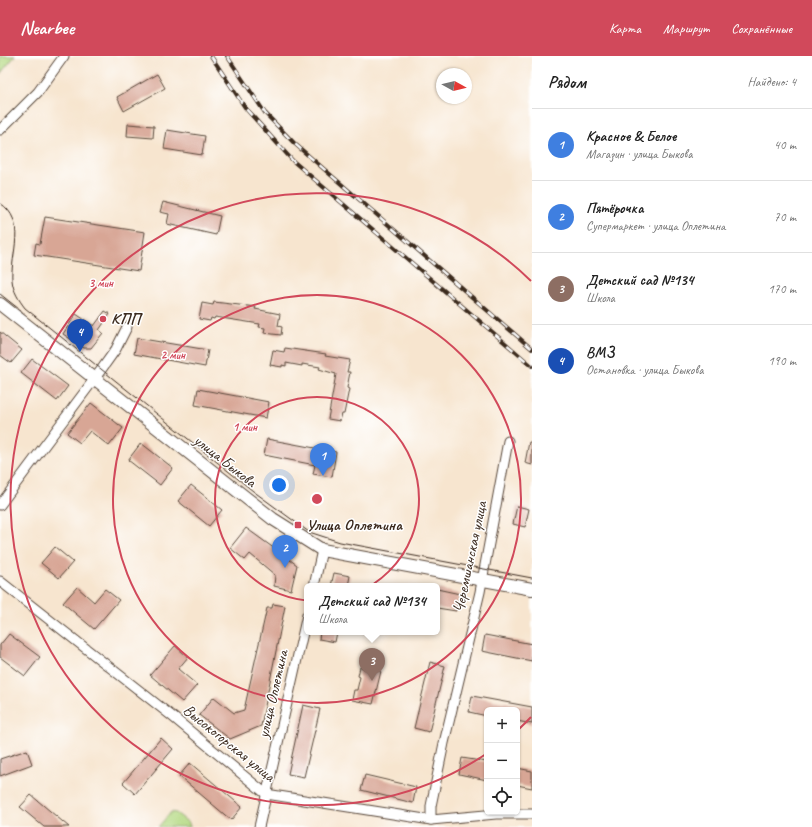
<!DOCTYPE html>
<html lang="ru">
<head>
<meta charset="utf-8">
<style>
  body { margin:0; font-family:Caveat,sans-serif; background:#f6f6f6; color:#222 }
  .controls { position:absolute; right:12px; bottom:12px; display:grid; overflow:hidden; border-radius:6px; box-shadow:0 1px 3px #0004 }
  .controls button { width:36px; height:36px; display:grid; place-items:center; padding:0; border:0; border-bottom:1px solid #e0e0e0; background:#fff; color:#222; font:20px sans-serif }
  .compass { position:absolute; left:436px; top:12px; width:36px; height:36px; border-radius:50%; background:#fff; box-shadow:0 1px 3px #0004; rotate:98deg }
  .you { position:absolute; left:279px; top:429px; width:14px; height:14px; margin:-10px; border:3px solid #fff; border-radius:50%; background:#1a73e8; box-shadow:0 0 0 6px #1a73e833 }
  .badge { display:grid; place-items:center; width:26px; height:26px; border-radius:50%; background:#d1495b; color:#fff; font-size:13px; font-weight:700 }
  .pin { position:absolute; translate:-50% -33px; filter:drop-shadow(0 1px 2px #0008) }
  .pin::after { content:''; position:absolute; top:21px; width:14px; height:12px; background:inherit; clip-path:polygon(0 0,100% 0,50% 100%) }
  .popup { position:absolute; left:304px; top:527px; width:136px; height:52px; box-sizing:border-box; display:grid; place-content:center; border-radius:6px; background:#fff; filter:drop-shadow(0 1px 3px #0005); font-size:13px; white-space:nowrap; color:#767676 }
  .popup b { font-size:15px; color:#222 }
  .popup::after { content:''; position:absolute; left:50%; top:100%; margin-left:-8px; border:8px solid transparent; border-top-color:#fff }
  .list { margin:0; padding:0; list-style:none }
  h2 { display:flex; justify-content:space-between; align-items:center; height:52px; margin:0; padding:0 16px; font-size:17px }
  h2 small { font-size:13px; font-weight:400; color:#767676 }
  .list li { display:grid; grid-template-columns:26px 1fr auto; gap:12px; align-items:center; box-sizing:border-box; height:72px; padding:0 16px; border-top:1px solid #e0e0e0 }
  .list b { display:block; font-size:15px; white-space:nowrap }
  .list p { margin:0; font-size:13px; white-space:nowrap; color:#767676 }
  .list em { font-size:13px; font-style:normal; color:#767676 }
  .icon { flex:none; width:22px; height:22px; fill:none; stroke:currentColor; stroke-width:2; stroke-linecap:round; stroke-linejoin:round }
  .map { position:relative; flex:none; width:532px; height:771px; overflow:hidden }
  header { display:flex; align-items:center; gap:24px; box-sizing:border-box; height:56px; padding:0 20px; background:#d1495b; color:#fff }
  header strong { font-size:19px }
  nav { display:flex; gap:22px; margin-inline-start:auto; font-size:14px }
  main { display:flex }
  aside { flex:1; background:#fff }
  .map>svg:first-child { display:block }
</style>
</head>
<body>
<header>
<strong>Nearbee</strong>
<nav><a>Карта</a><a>Маршрут</a><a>Сохранённые</a></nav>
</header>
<main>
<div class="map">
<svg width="532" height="771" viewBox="0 0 532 771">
  <rect width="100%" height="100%" fill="#fff"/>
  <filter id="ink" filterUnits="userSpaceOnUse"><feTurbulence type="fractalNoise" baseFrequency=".025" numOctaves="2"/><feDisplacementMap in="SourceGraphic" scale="8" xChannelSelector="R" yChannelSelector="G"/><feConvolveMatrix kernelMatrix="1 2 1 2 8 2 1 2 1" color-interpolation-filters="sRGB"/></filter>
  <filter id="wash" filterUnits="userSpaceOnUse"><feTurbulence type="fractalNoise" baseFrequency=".012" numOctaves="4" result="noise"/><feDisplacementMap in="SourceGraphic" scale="16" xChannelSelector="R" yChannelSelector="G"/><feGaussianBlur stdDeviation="0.9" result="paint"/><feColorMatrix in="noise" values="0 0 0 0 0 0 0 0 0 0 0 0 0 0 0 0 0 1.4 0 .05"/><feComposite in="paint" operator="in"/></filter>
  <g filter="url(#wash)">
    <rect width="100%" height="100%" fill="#f7e5cf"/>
    <g fill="#b4d982" stroke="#788250">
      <polygon points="0,0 15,0 0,18"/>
      <polygon points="171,756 176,757 189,767 190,771 158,771"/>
    </g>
    <g id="blocks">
      <g fill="#d8a695">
        <polygon points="157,18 165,32 124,55 117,41"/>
        <polygon points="128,68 154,70 153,82 127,80"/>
        <polygon points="167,74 205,80 202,99 164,93"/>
        <polygon points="163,146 220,160 216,179 167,168 169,158 160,156"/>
        <polygon points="45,161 145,176 139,215 34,199 36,187 40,188"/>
        <polygon points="214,246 256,251 255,253 280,258 278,270 282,271 281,279 264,277 265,272 259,271 260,268 215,261 214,263 211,262 210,265 199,263 202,247 213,249"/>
        <polygon points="105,255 110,258 99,274 103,277 91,292 84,292 63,278 76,258 94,270"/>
        <polygon points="0,276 22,294 11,307 0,299"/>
        <polygon points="137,282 208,294 205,311 134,298"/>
        <polygon points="285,292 326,298 325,300 350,304 347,316 350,316 347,332 349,333 344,358 342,358 340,365 328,363 336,318 319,313 320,311 302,308 302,310 286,307 286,310 282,309 282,311 270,309 273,294 284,296"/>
        <polygon points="32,303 68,330 57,345 21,317"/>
        <polygon points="198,333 269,346 266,362 195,349"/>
        <polygon points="91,347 123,372 109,390 90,375 80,387 67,377"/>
        <polygon points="267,383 336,396 332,421 313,418 315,409 264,399"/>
        <polygon points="529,386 532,387 532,409 525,407"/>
        <polygon points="141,387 173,412 160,429 128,404"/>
        <polygon points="191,429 222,454 209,470 178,445"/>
        <polygon points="517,450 529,453 525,471 513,468"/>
        <polygon points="246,472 297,509 291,534 274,530 275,519 250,498 245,504 230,492"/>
        <polygon points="55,491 73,506 59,522 41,507"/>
        <polygon points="334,517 350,520 348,530 331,530"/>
        <polygon points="77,531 94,546 105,533 119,544 94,573 63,547"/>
        <polygon points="437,533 460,538 456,555 437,552"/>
        <polygon points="273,548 285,550 261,670 230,683 199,659 214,641 234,657 244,654 267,552 272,552"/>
        <polygon points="320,576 337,576 335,586 319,583"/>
        <polygon points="9,578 40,601 25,620 0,601 0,589"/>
        <polygon points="485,579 532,588 532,605 482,595"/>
        <polygon points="175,590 188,601 178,613 197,629 182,646 150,619"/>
        <polygon points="430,606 445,610 429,676 414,672"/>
        <polygon points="360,611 381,615 373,648 352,644 354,634 357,634 360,621 358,620"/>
        <polygon points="472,640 532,651 532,668 517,665 517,654 487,654 487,660 469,656"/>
        <polygon points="303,649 320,653 304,721 288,718"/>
        <polygon points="161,682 173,693 135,738 123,727"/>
        <polygon points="27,694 32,708 0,720 0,703"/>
        <polygon points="462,702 487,706 487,724 459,718"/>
        <polygon points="190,707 242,751 231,764 179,720"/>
        <polygon points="517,712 532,715 532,732 517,729"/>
        <polygon points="365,719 416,731 413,747 361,734"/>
        <polygon points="31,739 69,771 44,771 20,751"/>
      </g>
    </g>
  </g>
  <g filter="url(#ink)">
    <use href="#blocks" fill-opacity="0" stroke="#574639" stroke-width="1"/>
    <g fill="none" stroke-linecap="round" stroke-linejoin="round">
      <defs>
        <g id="minor">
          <polyline points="0,74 38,36 64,0"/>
          <polyline points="0,449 101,314 116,293 127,271"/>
          <polyline points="0,525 173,661 266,738 431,764 496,758 532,758"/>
          <polyline points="314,530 322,494"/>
          <polyline points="431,764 431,750 444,687 480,536 508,385"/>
          <polyline points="259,771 307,559"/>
        </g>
        <polyline id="tertiary" points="0,248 273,463 322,494 532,533"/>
      </defs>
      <use href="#minor" stroke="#574639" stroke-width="11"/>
      <use href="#tertiary" stroke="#574639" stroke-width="14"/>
      <use href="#minor" stroke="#fff" stroke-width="9"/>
      <use href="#tertiary" stroke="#fff" stroke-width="12"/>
      <g stroke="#3b2a1e" stroke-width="1">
        <path d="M0,147C28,165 10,198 12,224C13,235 19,244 25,252L253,435L309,476L340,486L532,522"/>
        <polyline points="0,238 24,257"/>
      </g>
      <defs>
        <g id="rail">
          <polyline points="211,0 246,53 293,105 532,310"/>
          <polyline points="227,0 265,57 295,88 532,293"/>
        </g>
      </defs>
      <use href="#rail" stroke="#3b2a1e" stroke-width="4"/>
      <use href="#rail" stroke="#fff" stroke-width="2.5" stroke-dasharray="8" stroke-linecap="butt"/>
    </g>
  </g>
  <g fill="none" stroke="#d1495b" stroke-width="2">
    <circle cx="317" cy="443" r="102"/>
    <circle cx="317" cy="443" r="204"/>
    <path d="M531 661A306 306 0 0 1 518 674M486 698A306 306 0 1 1 531 225"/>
  </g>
  <g fill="#d1495b" stroke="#fff" stroke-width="1.5">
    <circle cx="103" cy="263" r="4"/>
    <rect x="294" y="465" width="8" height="8" rx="2"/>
  </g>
  <g text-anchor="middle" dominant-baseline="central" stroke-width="3" stroke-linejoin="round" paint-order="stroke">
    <g font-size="16" font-weight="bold" fill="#3b2a1e" stroke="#fff" text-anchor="start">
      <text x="111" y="263">КПП</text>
      <text x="306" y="469">Улица Оплетина</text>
    </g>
    <g font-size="16" fill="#3b2a1e" stroke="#fff">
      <text transform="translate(225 405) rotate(38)">улица Быкова</text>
      <text transform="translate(470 501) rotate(-78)">Черемшанская улица</text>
      <text transform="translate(273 638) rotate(-77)">улица Оплетина</text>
      <text transform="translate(229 687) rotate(39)">Высокогорская улица</text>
    </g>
  </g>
  <circle cx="317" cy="443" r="6" fill="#d1495b" stroke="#fff" stroke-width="2"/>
  <g font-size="12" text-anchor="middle" font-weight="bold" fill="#d1495b" stroke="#fff" stroke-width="3" stroke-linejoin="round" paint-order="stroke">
    <text x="101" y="231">3 мин</text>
    <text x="173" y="303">2 мин</text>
    <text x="245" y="375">1 мин</text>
  </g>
</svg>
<div class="controls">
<button>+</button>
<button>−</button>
<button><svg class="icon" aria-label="locate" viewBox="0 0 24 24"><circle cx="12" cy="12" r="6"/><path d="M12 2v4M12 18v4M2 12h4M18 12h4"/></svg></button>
</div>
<svg class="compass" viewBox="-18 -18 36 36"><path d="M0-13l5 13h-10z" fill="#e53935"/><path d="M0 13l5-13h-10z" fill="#767676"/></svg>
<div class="you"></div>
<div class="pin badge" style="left:323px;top:420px;background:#3f7fe0">1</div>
<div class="pin badge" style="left:285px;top:512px;background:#3f7fe0">2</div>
<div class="pin badge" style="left:372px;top:625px;background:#8d6e63">3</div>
<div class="popup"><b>Детский сад №134</b>Школа</div>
<div class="pin badge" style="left:80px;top:296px;background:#1a4fb4">4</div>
</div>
<aside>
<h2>Рядом<small>Найдено: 4</small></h2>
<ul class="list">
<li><span class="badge" style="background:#3f7fe0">1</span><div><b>Красное &amp; Белое</b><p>Магазин · улица Быкова</p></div><em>40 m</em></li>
<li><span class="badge" style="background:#3f7fe0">2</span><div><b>Пятёрочка</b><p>Супермаркет · улица Оплетина</p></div><em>70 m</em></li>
<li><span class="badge" style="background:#8d6e63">3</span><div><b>Детский сад №134</b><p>Школа</p></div><em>170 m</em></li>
<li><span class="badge" style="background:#1a4fb4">4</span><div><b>ВМЗ</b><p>Остановка · улица Быкова</p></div><em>190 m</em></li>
</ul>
</aside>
</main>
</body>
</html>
